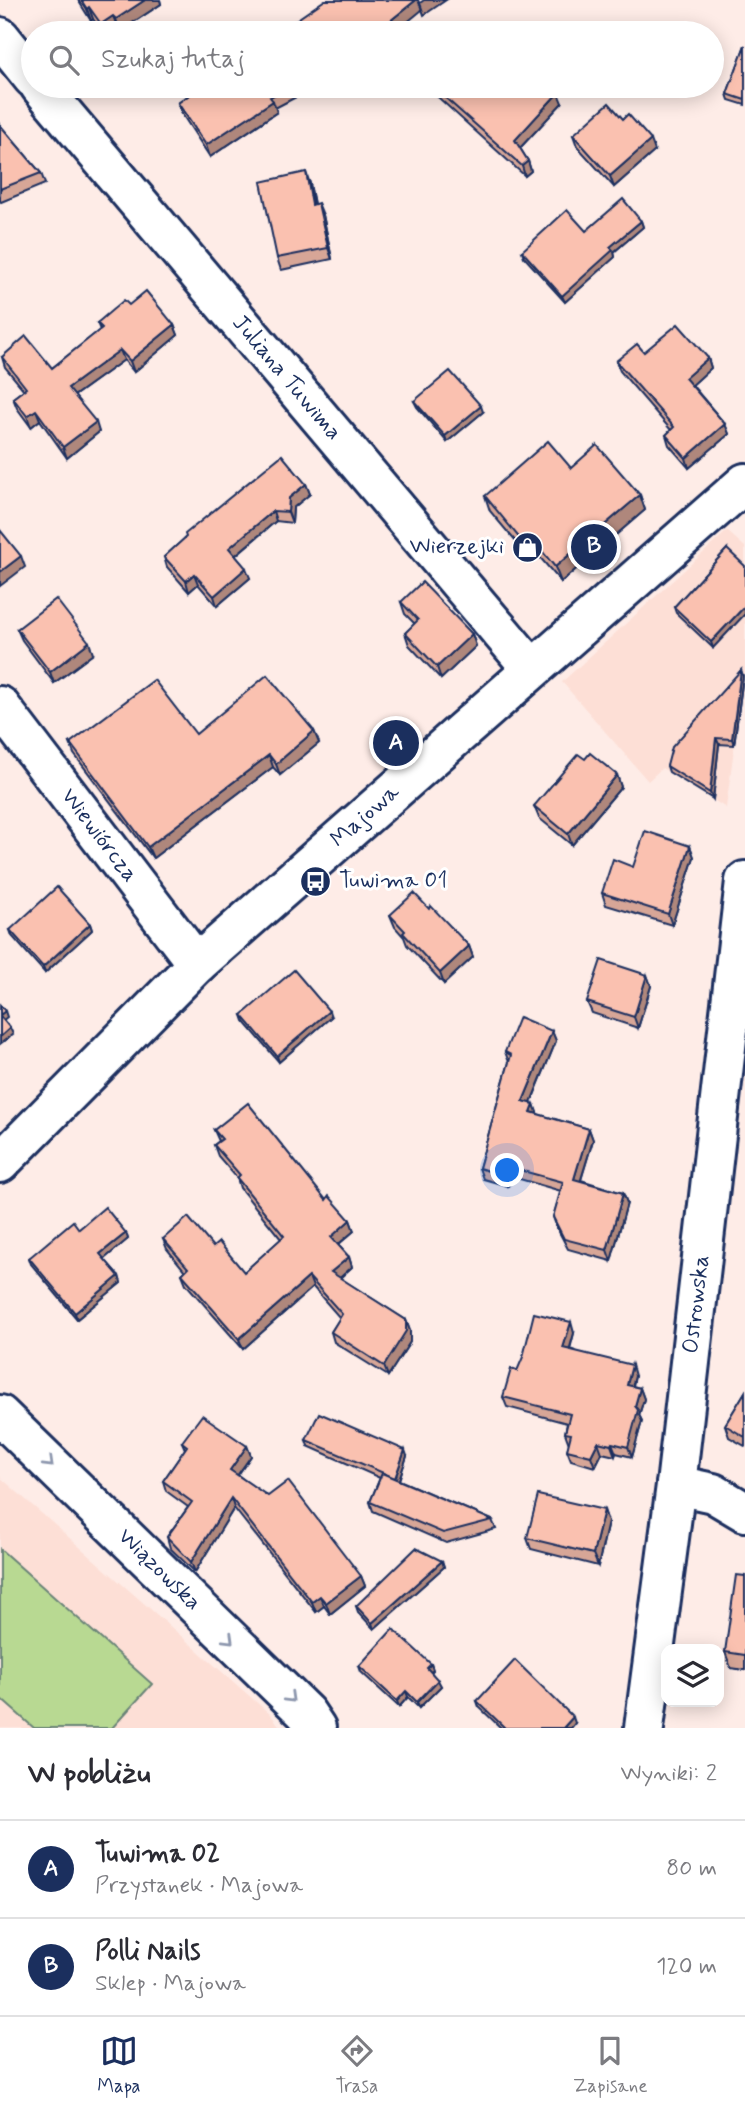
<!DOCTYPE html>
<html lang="pl">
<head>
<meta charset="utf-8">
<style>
  body { margin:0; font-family:Mynerve,sans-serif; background:#f2f2f3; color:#2b2b33 }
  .controls { position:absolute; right:21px; bottom:21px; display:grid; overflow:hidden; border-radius:14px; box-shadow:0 4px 18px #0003 }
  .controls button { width:63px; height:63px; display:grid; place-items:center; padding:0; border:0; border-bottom:2px solid #e1e1e2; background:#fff; color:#2b2b33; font:35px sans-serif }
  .you { position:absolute; left:508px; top:1171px; width:24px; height:24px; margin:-18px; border:5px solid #fff; border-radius:50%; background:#1a73e8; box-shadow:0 0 0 10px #1a73e833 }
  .badge { display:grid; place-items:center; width:46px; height:46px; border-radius:50%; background:#1b2f5e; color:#fff; font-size:23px; font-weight:700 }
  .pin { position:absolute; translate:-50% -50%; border:4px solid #fff; box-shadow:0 2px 7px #0006 }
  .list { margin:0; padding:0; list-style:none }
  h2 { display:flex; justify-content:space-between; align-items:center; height:91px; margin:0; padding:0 28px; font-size:30px }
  h2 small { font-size:23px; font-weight:400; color:#7c7c81 }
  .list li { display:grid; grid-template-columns:46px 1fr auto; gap:21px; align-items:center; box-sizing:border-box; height:98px; padding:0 28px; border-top:2px solid #e1e1e2 }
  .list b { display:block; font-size:26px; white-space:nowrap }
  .list p { margin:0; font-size:23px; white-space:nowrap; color:#7c7c81 }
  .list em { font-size:23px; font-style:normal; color:#7c7c81 }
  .icon { flex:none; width:38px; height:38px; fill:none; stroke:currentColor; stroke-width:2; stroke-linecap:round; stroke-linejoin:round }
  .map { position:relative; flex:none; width:745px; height:1728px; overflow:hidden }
  .search { position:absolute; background:#fff; box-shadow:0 4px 18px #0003; left:21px; right:21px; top:21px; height:77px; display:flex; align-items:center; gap:18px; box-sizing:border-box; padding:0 24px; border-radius:38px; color:#7c7c81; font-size:26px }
  .sheet { height:287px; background:#fff }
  nav { display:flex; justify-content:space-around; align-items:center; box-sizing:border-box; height:98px; border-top:2px solid #e1e1e2; background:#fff; font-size:19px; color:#7c7c81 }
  nav a { display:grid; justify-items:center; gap:4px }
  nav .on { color:#1b2f5e }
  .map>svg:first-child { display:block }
</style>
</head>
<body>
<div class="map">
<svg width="745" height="1728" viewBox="0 0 745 1728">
  <rect width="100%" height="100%" fill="#feece7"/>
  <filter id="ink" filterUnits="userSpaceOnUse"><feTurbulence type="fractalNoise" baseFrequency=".0143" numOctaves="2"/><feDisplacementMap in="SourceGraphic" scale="14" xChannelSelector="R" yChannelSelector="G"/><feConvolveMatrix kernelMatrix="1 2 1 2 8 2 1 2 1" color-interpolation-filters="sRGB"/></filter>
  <g filter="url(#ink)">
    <g fill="#fddfd6">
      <polygon points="727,531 745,547 745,682 740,704 726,808 662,768 648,781 562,682"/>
      <polygon points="0,1477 271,1715 281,1728 0,1728"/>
    </g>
    <polygon fill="#b8d992" stroke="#6a8478" stroke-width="2" points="0,1549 152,1684 112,1728 34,1728 0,1698"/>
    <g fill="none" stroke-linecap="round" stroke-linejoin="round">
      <defs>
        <g id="minor">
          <polyline points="0,37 33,78"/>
          <path id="s1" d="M40,86L532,669"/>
          <path id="s2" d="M0,706L197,964"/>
          <path id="s3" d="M0,1163L197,964L745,483"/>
          <path id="s4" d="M0,1415L306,1713L316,1728"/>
          <polyline points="676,1485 713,1493 745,1512"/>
          <path id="s5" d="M644,1728L676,1485L745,881"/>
        </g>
      </defs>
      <use href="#minor" stroke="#1b2f5e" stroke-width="44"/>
      <use href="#minor" stroke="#fff" stroke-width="38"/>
    </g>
    <g fill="#d7a697" stroke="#1b2f5e" stroke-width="2">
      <polygon points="78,0 160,0 161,4 120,31 118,28 109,33 103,33 93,19 91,21"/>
      <polygon points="745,45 745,105 729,100 727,94"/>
      <polygon points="196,86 317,86 275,108 277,112 210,157 182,114 178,103 190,94"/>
      <polygon points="428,86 481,86 485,92 562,103 520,148 528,161 531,171 525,176 430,90"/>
      <polygon points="623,119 655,151 614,187 577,146 573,135"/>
      <polygon points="0,125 41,173 45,184 1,202 0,201"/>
      <polygon points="310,184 314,204 323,215 332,259 281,270 277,258"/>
      <polygon points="641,221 643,227 614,252 615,257 565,302 524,257 522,251 586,231"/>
      <polygon points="129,305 174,325 178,335 134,372 124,360 74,396 99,432 67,458 40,420 31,427 17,408 13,398 24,390 5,367 2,357 52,368 100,330 97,323"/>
      <polygon points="644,352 708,358 711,368 692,385 725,424 729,434 689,468 669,445 666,435 671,430 620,371 616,361"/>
      <polygon points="414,401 483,412 447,442 417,407"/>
      <polygon points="571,468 640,495 645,510 561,582 538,555 532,561 490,511 485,496"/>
      <polygon points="306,484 310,494 293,508 292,523 276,521 235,556 250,578 217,606 198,584 189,592 167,567 164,557 186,537"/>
      <polygon points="727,549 713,648 676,613 674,607"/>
      <polygon points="401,602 472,634 476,646 441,679 409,645 405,633 415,624 405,614"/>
      <polygon points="17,629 93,654 54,683 22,640"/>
      <polygon points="741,670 743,676 734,745 719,744 713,799 669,772 667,766"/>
      <polygon points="314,731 319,743 280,775 273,767 153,858 74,754 70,743 196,734"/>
      <polygon points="585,759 617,775 621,787 572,845 539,818 534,806"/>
      <polygon points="690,846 694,857 672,925 606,905 602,893"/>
      <polygon points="429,909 469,946 473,957 444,984 407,945 404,937 395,927 390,915"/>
      <polygon points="90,924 92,930 45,973 12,936 10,930"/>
      <polygon points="647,975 651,986 638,1028 592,1013 587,1002"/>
      <polygon points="242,1015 331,1017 279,1062 244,1021"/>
      <polygon points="552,1031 556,1041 531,1103 534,1104 537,1114 589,1129 593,1140 581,1180 623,1193 627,1203 611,1261 568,1249 557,1228 553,1217 561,1191 516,1178 515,1176 508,1186 483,1179 479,1168 509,1062 505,1052"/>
      <polygon points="214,1130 326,1200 350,1220 354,1231 338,1245 349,1257 352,1267 340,1278 406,1320 410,1331 410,1342 388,1376 334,1342 331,1332 340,1318 313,1287 243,1349 186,1284 182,1274 185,1271 167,1249 163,1239 213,1247 244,1272 281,1239 240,1188 237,1178 218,1156 214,1145 219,1141"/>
      <polygon points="79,1229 126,1233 128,1239 104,1259 119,1276 121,1283 77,1319 31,1264 29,1258"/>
      <polygon points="574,1333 570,1349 635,1376 633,1386 640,1388 644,1399 639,1415 642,1421 632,1457 616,1453 615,1456 602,1453 595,1467 571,1460 567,1450 569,1444 565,1433 567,1423 507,1407 503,1397 517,1371"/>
      <polygon points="745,1392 745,1446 729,1437 725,1425"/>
      <polygon points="306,1440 407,1456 399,1480 492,1520 496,1529 446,1543 373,1511 370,1502 380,1478 308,1446"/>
      <polygon points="182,1442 247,1446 251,1456 238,1475 361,1576 365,1586 330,1614 324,1606 316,1612 234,1508 195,1572 170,1548 167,1537 188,1507 166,1491 163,1481 185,1449"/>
      <polygon points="604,1510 608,1522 598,1566 531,1549 527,1538"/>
      <polygon points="442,1561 444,1567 374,1629 358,1612 356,1606"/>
      <polygon points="745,1576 745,1670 731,1668 725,1652"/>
      <polygon points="431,1664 433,1670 431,1672 441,1686 419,1708 408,1697 399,1707 361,1672 359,1666"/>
      <polygon points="477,1701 575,1723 571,1728 501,1728 479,1707"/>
    </g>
    <g fill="#af877b" stroke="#1b2f5e" stroke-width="2">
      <polygon points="145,0 160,0 161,4 120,31 116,19"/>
      <polygon points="416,0 418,0 422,10 394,33 375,33"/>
      <polygon points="424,0 446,0 424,15 420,3"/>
      <polygon points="89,7 93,19 91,21 87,9"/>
      <polygon points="113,16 118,28 109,33 104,33 101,24"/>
      <polygon points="558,93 562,103 518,150 515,140"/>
      <polygon points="273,101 277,112 210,157 206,145"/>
      <polygon points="651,140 655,151 614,187 610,176"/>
      <polygon points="528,161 531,171 525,176 522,166"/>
      <polygon points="306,172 310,184 316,216 312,205"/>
      <polygon points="318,203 323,215 332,259 328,248"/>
      <polygon points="641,221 643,227 614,252 615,257 565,302 562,296 610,247"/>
      <polygon points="174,325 178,335 134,372 130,361"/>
      <polygon points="120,350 124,360 71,398 68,388"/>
      <polygon points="708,358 711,368 689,388 685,378"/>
      <polygon points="481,406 483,412 447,442 445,436"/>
      <polygon points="36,410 40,420 31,427 27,416"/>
      <polygon points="96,422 99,432 67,458 63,447"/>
      <polygon points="725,424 729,434 689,468 686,458"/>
      <polygon points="306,484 310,494 293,508 292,523 288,512 289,498"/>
      <polygon points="640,495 645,510 561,582 555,567"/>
      <polygon points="273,511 276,521 232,558 229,548"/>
      <polygon points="533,540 538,555 532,561 526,546"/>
      <polygon points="21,556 25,567 0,586 0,572"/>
      <polygon points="246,568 250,578 217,606 214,596"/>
      <polygon points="194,574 198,584 189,592 186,581"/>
      <polygon points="745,606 745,614 713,648 711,642"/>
      <polygon points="472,634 476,646 441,679 437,667"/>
      <polygon points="89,642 93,654 54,683 50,672"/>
      <polygon points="741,670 743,676 734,745 732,739"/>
      <polygon points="314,731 319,743 280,775 276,764"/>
      <polygon points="716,738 719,744 713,799 710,793"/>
      <polygon points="269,755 273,767 153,858 148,847"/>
      <polygon points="617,775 621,787 572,845 568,834"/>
      <polygon points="690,846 694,857 672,925 668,914"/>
      <polygon points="90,924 92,930 45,973 43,967"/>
      <polygon points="469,946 473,957 444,984 440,973"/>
      <polygon points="647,975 651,986 638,1028 634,1017"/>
      <polygon points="5,1011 7,1017 2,1021 0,1015"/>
      <polygon points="329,1011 331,1017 279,1062 277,1056"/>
      <polygon points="10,1028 13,1034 0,1044 0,1037"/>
      <polygon points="552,1031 556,1041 527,1112 523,1101"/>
      <polygon points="534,1104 538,1115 531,1112"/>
      <polygon points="589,1129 593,1140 578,1189 574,1179"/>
      <polygon points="512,1163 512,1168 515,1176 508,1186 504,1176"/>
      <polygon points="623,1193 627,1203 611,1261 607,1250"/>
      <polygon points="350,1220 354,1231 335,1247 331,1237"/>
      <polygon points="126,1233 128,1239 103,1260 100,1254"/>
      <polygon points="349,1257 352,1267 334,1283 331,1272"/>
      <polygon points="119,1276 121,1283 77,1319 75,1313"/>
      <polygon points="309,1277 313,1287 243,1349 239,1339"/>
      <polygon points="406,1320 410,1331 410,1342 388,1376 384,1366"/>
      <polygon points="571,1322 574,1333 567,1358 563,1348"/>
      <polygon points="632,1365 635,1376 630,1395 627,1385"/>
      <polygon points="640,1388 644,1399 639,1415 642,1421 632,1457 628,1447 635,1406"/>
      <polygon points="598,1442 602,1453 595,1467 591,1456"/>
      <polygon points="612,1443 616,1453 615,1456 611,1445"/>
      <polygon points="247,1446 251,1456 234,1480 230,1470"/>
      <polygon points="405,1450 407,1456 397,1485 395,1479"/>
      <polygon points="231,1498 234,1508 195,1572 191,1562"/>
      <polygon points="604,1510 608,1522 598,1566 593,1554"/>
      <polygon points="442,1561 444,1567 374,1629 372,1623"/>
      <polygon points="361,1576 365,1586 330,1614 326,1603"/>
      <polygon points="320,1596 324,1606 316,1612 312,1602"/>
      <polygon points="431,1664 433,1670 429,1674 427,1668"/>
      <polygon points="438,1680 441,1686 419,1708 417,1702"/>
      <polygon points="406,1691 408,1697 399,1707 397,1701"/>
      <polygon points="573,1717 575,1723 571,1728 563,1728"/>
    </g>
    <g fill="#fac1b0" stroke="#1b2f5e" stroke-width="2">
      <polygon points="81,0 145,0 116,19 113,16 101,24 89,7 87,9"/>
      <polygon points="325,0 416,0 375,33 282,33 298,23 296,20"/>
      <polygon points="745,45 745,100 727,94"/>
      <polygon points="196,86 291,86 270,97 273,101 206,145 178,103 191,94 189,90"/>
      <polygon points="432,86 481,86 485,92 492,86 550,86 558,93 515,140 528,161 522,166"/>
      <polygon points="609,103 623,119 628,114 651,140 610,176 573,135"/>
      <polygon points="0,125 41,173 0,189"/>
      <polygon points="306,172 312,205 318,203 328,248 277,258 261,182"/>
      <polygon points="623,199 641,221 610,247 613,250 562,296 522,251 567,210 586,231"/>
      <polygon points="146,291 174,325 130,361 120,350 68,388 96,422 63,447 36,410 27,416 13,398 26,388 2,357 26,336 52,368 102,328 97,323 124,300 129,305"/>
      <polygon points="678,324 708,358 685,378 725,424 686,458 666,435 674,427 616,361 637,344 644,352"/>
      <polygon points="450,371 481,406 445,436 414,401"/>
      <polygon points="548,441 571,468 597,445 640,495 555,567 533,540 526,546 485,496"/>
      <polygon points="282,455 306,484 289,498 288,512 273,511 229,548 246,568 214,596 194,574 186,581 164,557 186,537 185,534"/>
      <polygon points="0,530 21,556 0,572"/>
      <polygon points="727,549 745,566 745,606 711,642 674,607"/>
      <polygon points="422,582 472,634 437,667 405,633 418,620 401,602"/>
      <polygon points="56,599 89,642 50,672 17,629"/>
      <polygon points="741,670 732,739 716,738 710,793 667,766 672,747"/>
      <polygon points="267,675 314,731 276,764 269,755 148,847 70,743 154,680 196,734"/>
      <polygon points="590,753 617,775 568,834 534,806 578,754 585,759"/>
      <polygon points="645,831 690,846 668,914 602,893 613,859 633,867"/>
      <polygon points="57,887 90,924 43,967 10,930"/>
      <polygon points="414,893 429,909 431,906 469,946 440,973 403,933 405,931 390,915"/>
      <polygon points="601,960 647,975 634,1017 587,1002"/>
      <polygon points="294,970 329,1011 277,1056 242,1015"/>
      <polygon points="0,1005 5,1011 0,1015"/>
      <polygon points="0,1016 10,1028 0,1037"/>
      <polygon points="519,1017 552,1031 523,1101 534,1104 531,1112 589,1129 574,1179 623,1193 607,1250 564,1239 553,1217 563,1182 512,1168 512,1163 504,1176 479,1168 511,1055 505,1052"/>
      <polygon points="248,1103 326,1200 329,1196 350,1220 331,1237 349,1257 331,1272 406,1320 406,1331 384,1366 331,1332 342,1314 309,1277 239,1339 182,1274 188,1268 163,1239 188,1217 213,1247 219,1242 244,1272 284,1236 237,1178 240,1175 214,1145 222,1139 214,1130"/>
      <polygon points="105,1207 126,1233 100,1254 119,1276 75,1313 29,1258 73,1221 79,1229"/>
      <polygon points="534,1313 571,1322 563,1348 632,1365 627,1385 640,1388 635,1406 638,1410 628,1447 612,1443 611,1445 598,1442 591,1456 567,1450 571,1434 565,1433 570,1414 503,1397 511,1369 517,1371 523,1357"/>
      <polygon points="745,1392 745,1437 725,1425"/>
      <polygon points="319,1413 405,1450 395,1478 306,1440"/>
      <polygon points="202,1415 247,1446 230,1470 268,1496 288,1481 361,1576 326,1603 320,1596 312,1602 231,1498 191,1562 167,1537 192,1502 163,1481 187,1446 182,1442"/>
      <polygon points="382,1473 492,1520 443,1533 370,1502"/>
      <polygon points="538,1495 604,1510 593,1554 527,1538"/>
      <polygon points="416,1548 442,1561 372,1623 356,1606"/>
      <polygon points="736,1575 745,1576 745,1655 725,1652"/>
      <polygon points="393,1629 431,1664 427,1668 438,1680 417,1702 406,1691 397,1701 359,1666"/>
      <polygon points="515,1660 573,1717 563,1728 505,1728 477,1701"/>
    </g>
    <defs><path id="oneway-chevron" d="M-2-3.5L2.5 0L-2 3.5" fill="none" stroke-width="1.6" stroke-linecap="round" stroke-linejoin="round" transform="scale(1.75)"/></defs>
    <g stroke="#8d97ae">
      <use href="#oneway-chevron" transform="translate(49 1463) rotate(44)"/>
      <use href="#oneway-chevron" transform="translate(229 1639) rotate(44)"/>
      <use href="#oneway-chevron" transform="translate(290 1698) rotate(44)"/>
    </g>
  </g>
  <defs>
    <symbol id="shop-disc" viewBox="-11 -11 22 22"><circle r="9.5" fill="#1b2f5e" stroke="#fff"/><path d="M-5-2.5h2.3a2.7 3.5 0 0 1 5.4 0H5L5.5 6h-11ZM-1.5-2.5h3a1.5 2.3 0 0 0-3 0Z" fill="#fff"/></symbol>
    <symbol id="bus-disc" viewBox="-11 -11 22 22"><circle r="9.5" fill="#1b2f5e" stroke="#fff"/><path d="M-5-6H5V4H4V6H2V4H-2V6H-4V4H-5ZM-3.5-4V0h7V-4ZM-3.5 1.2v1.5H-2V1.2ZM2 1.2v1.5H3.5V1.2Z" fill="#fff"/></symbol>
  </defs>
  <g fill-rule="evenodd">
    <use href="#shop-disc" x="510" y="530" width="35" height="35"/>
    <use href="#bus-disc" x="298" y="864" width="35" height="35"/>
  </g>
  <g text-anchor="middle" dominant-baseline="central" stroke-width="6" stroke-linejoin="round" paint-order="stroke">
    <g font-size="23" fill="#1b2f5e" stroke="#fff">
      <text stroke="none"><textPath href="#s1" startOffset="382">Juliana Tuwima</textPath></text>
      <text stroke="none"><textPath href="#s3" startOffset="504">Majowa</textPath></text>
      <text stroke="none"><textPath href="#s2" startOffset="163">Wiewiórcza</textPath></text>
      <text stroke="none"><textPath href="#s5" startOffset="427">Ostrowska</textPath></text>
      <text stroke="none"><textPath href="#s4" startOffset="222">Wiązowska</textPath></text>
    </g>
    <g font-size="23" fill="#1b2f5e" stroke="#fff" text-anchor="end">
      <text x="504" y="547">Wierzejki</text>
      <text x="339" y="881" text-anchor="start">Tuwima 01</text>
    </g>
  </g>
</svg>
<div class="controls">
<button><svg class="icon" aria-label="layers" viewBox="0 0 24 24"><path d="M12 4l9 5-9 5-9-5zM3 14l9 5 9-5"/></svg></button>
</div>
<div class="you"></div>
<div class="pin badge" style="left:396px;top:743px">A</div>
<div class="pin badge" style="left:594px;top:547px">B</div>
<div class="search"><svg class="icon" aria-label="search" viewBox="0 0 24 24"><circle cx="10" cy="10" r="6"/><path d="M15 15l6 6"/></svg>Szukaj tutaj</div>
</div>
<section class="sheet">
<h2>W pobliżu<small>Wyniki: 2</small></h2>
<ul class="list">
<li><span class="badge">A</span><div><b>Tuwima 02</b><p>Przystanek · Majowa</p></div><em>80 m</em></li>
<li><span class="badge">B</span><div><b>Polli Nails</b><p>Sklep · Majowa</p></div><em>120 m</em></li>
</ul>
</section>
<nav>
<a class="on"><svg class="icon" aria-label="map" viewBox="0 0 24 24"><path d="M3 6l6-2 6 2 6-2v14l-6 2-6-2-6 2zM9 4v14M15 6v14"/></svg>Mapa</a>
<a><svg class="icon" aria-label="directions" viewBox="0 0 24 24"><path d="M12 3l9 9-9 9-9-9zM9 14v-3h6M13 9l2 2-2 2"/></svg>Trasa</a>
<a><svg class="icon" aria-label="saved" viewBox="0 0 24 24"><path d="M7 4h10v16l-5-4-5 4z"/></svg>Zapisane</a>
</nav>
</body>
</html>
